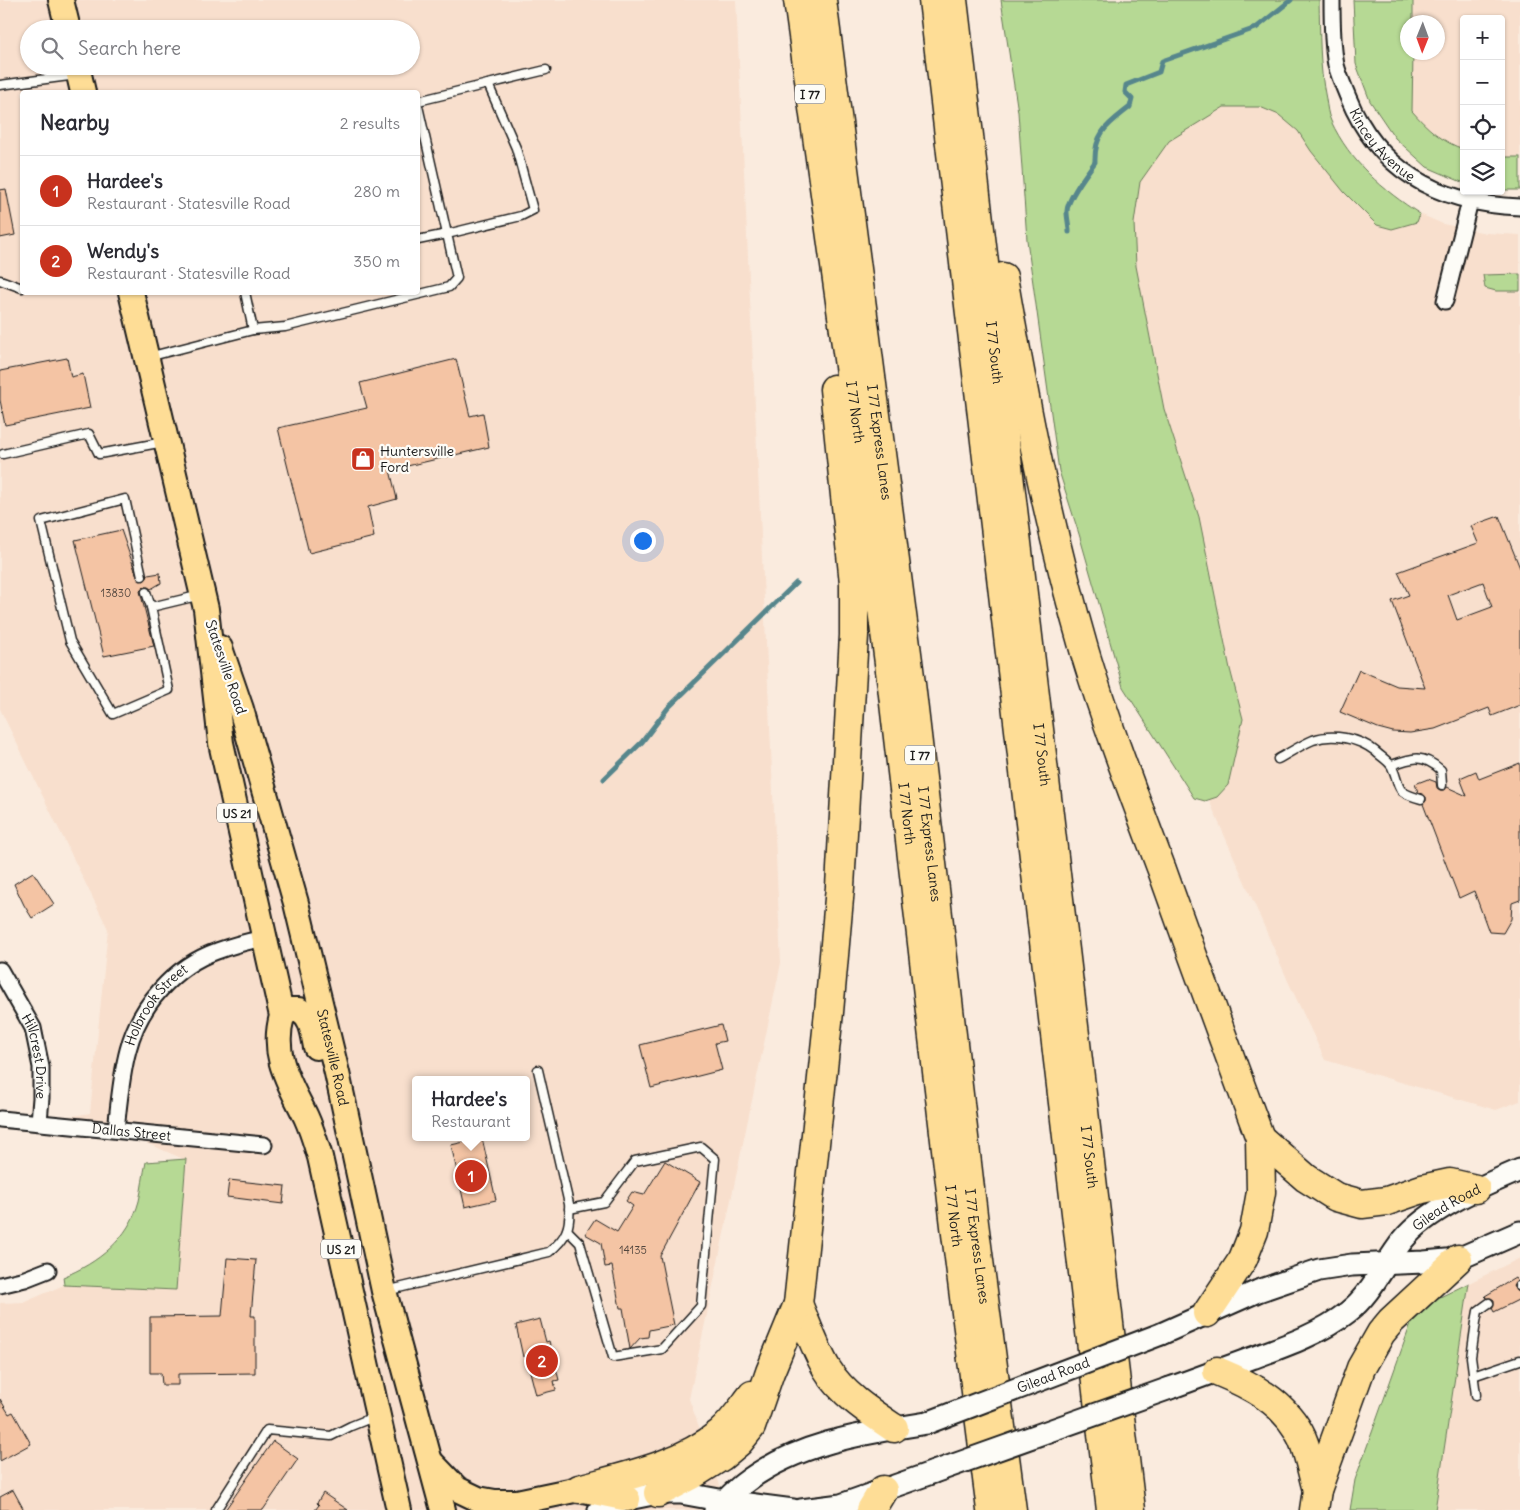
<!DOCTYPE html>
<html lang="en">
<head>
<meta charset="utf-8">
<style>
  body { margin:0; font-family:Delius,sans-serif; background:#f7f7f7; color:#2b2b33 }
  .controls { position:absolute; right:15px; top:15px; display:grid; overflow:hidden; border-radius:5px; box-shadow:0 1px 4px #0004 }
  .controls button { width:45px; height:45px; display:grid; place-items:center; padding:0; border:0; border-bottom:1px solid #e1e1e2; background:#fff; color:#2b2b33; font:25px sans-serif }
  .compass { position:absolute; left:1400px; top:15px; width:45px; height:45px; border-radius:50%; background:#fff; box-shadow:0 1px 4px #0004; rotate:181deg }
  .you { position:absolute; left:642px; top:540px; width:18px; height:18px; margin:-12px; border:4px solid #fff; border-radius:50%; background:#1a73e8; box-shadow:0 0 0 8px #1a73e833 }
  .badge { display:grid; place-items:center; width:32px; height:32px; border-radius:50%; background:#c8321e; color:#fff; font-size:16px; font-weight:700 }
  .pin { position:absolute; translate:-50% -50%; border:2px solid #fff; box-shadow:0 1px 5px #0006 }
  .popup { position:absolute; left:412px; top:1076px; width:118px; height:65px; box-sizing:border-box; display:grid; place-content:center; border-radius:5px; background:#fff; filter:drop-shadow(0 1px 4px #0005); font-size:16px; white-space:nowrap; color:#7c7c81 }
  .popup b { font-size:19px; color:#2b2b33 }
  .popup::after { content:''; position:absolute; left:50%; top:100%; margin-left:-10px; border:10px solid transparent; border-top-color:#fff }
  .list { margin:0; padding:0; list-style:none }
  h2 { display:flex; justify-content:space-between; align-items:center; height:65px; margin:0; padding:0 20px; font-size:21px }
  h2 small { font-size:16px; font-weight:400; color:#7c7c81 }
  .list li { display:grid; grid-template-columns:32px 1fr auto; gap:15px; align-items:center; box-sizing:border-box; height:70px; padding:0 20px; border-top:1px solid #e1e1e2 }
  .list b { display:block; font-size:19px; white-space:nowrap }
  .list p { margin:0; font-size:16px; white-space:nowrap; color:#7c7c81 }
  .list em { font-size:16px; font-style:normal; color:#7c7c81 }
  .icon { flex:none; width:28px; height:28px; fill:none; stroke:currentColor; stroke-width:2; stroke-linecap:round; stroke-linejoin:round }
  .map { position:relative; flex:none; width:1520px; height:1510px; overflow:hidden }
  .search { position:absolute; background:#fff; box-shadow:0 1px 4px #0004; left:20px; top:20px; width:400px; height:55px; display:flex; align-items:center; gap:12px; box-sizing:border-box; padding:0 18px; border-radius:28px; color:#7c7c81; font-size:19px }
  .panel { position:absolute; background:#fff; box-shadow:0 1px 4px #0004; left:20px; top:90px; width:400px; height:205px; border-radius:5px }
  .map>svg:first-child { display:block }
</style>
</head>
<body>
<div class="map">
<svg width="1520" height="1510" viewBox="0 0 1520 1510">
  <rect width="100%" height="100%" fill="#faebde"/>
  <filter id="ink" filterUnits="userSpaceOnUse"><feTurbulence type="fractalNoise" baseFrequency=".02" numOctaves="2"/><feDisplacementMap in="SourceGraphic" scale="10" xChannelSelector="R" yChannelSelector="G"/><feConvolveMatrix kernelMatrix="1 2 1 2 8 2 1 2 1" color-interpolation-filters="sRGB"/></filter>
  <g filter="url(#ink)">
    <g fill="#f8dfcd" fill-rule="evenodd">
      <path d="M0,0H736L781,963L689,1399L729,1510H0V1303L25,1302L64,1285L176,1290L186,1160L116,1130L39,1122L90,1113L108,929L0,709ZM29,29H411V66H29ZM22,92H418V292H22ZM416,1080H526V1137H416Z"/>
      <polygon points="1319,0 1320,71 1330,120 1347,150 1369,176 1391,196 1420,214 1443,224 1486,233 1520,235 1520,1101 1496,1110 1325,1060 1288,981 1222,830 1192,761 1084,165"/>
      <path d="M1353,0H1520V190H1501V19H1464V183L1427,167L1395,138L1370,101L1356,64ZM1408,22H1438V52H1408Z"/>
      <polygon points="1520,1258 1520,1510 1435,1510 1469,1283"/>
    </g>
    <g fill="#b6d994" stroke="#697a58">
      <path d="M1001,0H1319C1320,34 1319,66 1326,99C1327,106 1328,115 1331,121C1350,162 1383,190 1420,214L1417,222L1392,229L1377,225L1344,192L1311,151L1298,131L1279,115L1260,107H1224L1169,141L1140,182L1134,223L1136,266L1164,409L1199,517L1230,669L1243,719L1228,785L1217,797L1205,801L1194,798L1123,687L1079,534L1059,471L1027,240L1018,112Z"/>
      <path d="M1353,0H1413V22H1408V52L1413,53L1412,111C1426,127 1443,143 1464,149V183L1427,167L1395,138L1370,101L1356,64Z"/>
      <rect x="1501" y="157" width="19" height="33"/>
      <polygon points="1520,274 1520,291 1496,291 1485,288 1483,275"/>
      <path d="M186,1159L176,1290L64,1285L63,1277C98,1263 129,1239 139,1201C142,1188 143,1175 146,1162Z"/>
      <polygon points="1469,1283 1435,1510 1350,1510 1355,1480 1410,1326 1422,1308 1434,1300"/>
    </g>
    <g fill="none" stroke-linecap="round" stroke-linejoin="round">
      <g stroke="#56868c" stroke-width="5">
        <path d="M1069,232C1069,225 1067,218 1067,212C1066,200 1088,172 1095,162C1094,132 1109,124 1130,107L1132,99L1125,92L1126,85L1159,72L1162,61L1256,28L1291,0"/>
        <polyline points="604,779 642,742 668,708 796,583"/>
      </g>
    </g>
    <g fill="#f4c4a4" stroke="#1c1c1c" fill-rule="evenodd">
      <polygon points="6,189 15,235 0,238 0,190"/>
      <polygon points="67,358 71,377 83,374 90,408 5,425 0,400 0,371"/>
      <polygon points="456,359 470,416 483,413 489,447 390,470 397,499 368,507 374,537 309,553 278,428 367,408 360,383"/>
      <path d="M1499,516L1520,568V705L1492,716L1489,708L1435,729L1410,733L1393,732L1378,728L1340,712L1359,670L1397,686L1425,688L1392,601L1409,595L1398,572L1478,543L1471,526ZM1483,582L1492,607L1457,620L1448,595Z"/>
      <polygon points="121,530 138,579 144,581 147,578 148,575 160,573 161,583 151,589 148,587 144,587 140,591 154,646 104,656 75,540"/>
      <polygon points="1520,763 1520,900 1512,903 1511,919 1503,933 1489,932 1474,891 1459,898 1423,804 1426,801 1426,797 1418,792 1415,784 1428,779 1436,782 1437,788 1440,790 1445,790 1447,787 1467,796 1460,778 1476,771 1479,779"/>
      <polygon points="33,872 54,904 32,918 24,905 14,884"/>
      <polygon points="721,1025 725,1041 715,1043 722,1070 651,1088 640,1045"/>
      <polygon points="482,1138 496,1200 465,1207 451,1145"/>
      <polygon points="665,1161 700,1182 660,1256 674,1325 649,1330 648,1337 640,1338 630,1349 623,1308 620,1308 612,1266 605,1267 601,1243 585,1234 595,1219 617,1232 633,1206 626,1201 632,1192 644,1195"/>
      <polygon points="229,1180 285,1186 283,1204 227,1197"/>
      <polygon points="227,1258 256,1260 251,1316 255,1316 255,1373 178,1374 178,1385 162,1385 161,1373 150,1373 150,1317 222,1316"/>
      <polygon points="1515,1278 1517,1281 1513,1286 1516,1291 1520,1292 1520,1299 1494,1312 1492,1308 1494,1305 1494,1300 1491,1298 1487,1298 1485,1296"/>
      <polygon points="540,1319 546,1342 549,1341 559,1380 554,1381 556,1390 536,1395 526,1356 523,1357 516,1325"/>
      <polygon points="0,1399 9,1414 13,1412 31,1444 0,1461"/>
      <polygon points="273,1441 298,1459 263,1510 225,1510"/>
      <polygon points="13,1490 24,1510 0,1510 0,1497"/>
      <polygon points="323,1493 348,1510 315,1510 319,1505 317,1503"/>
    </g>
    <g fill="none" stroke-linecap="round" stroke-linejoin="round">
      <defs>
        <g id="lane">
          <polyline points="488,84 546,70"/>
          <polyline points="0,85 77,75"/>
          <polyline points="418,106 447,234 418,240"/>
          <polyline points="0,280 22,288"/>
          <polyline points="245,292 253,330"/>
          <polyline points="148,357 253,330 285,327 449,287 457,278 447,234 521,216 533,210 516,148 488,84 418,101"/>
          <polyline points="3,454 89,434 99,454 164,442"/>
          <polyline points="142,576 125,499 41,521 70,641 113,714 169,690 151,607 201,595"/>
          <polyline points="146,592 151,607"/>
          <path d="M1278,759C1289,753 1301,745 1313,740C1332,733 1359,738 1375,751C1380,756 1389,761 1392,767C1402,789 1393,791 1421,799"/>
          <path d="M1392,765C1413,757 1423,754 1441,770L1442,785"/>
          <polyline points="567,1230 580,1243 613,1357 662,1349 701,1306 715,1159 701,1147 635,1161 604,1202 569,1209"/>
          <polyline points="1519,1286 1520,1286"/>
          <path d="M386,1291L549,1252C567,1238 571,1226 569,1204L538,1070"/>
          <polyline points="1473,1376 1520,1360"/>
          <polyline points="1476,1395 1471,1357 1476,1322 1478,1311 1489,1303"/>
          <polyline points="216,1510 267,1430 331,1436 351,1426 376,1416"/>
        </g>
        <g id="street">
          <path id="s1" d="M1332,0C1332,21 1332,44 1336,65C1339,76 1344,87 1348,97C1379,173 1441,204 1520,207"/>
          <polyline points="1445,301 1470,201"/>
          <path id="s2" d="M0,970L33,1028L41,1067V1098L39,1122"/>
          <path id="s3" d="M0,1119L264,1145"/>
          <path id="s4" d="M116,1130C119,1103 121,1076 128,1050C139,1006 174,966 217,951C233,945 249,941 265,938"/>
          <polyline points="0,1285 25,1279 48,1270"/>
        </g>
        <g id="secondary">
          <polyline points="1161,1334 1258,1291 1319,1270 1352,1265 1424,1262 1458,1259 1520,1232"/>
          <path id="s5" d="M1170,1388C1197,1378 1224,1368 1252,1358C1285,1346 1320,1334 1348,1312C1372,1293 1384,1264 1403,1240C1429,1208 1483,1186 1520,1170"/>
          <polyline points="599,1510 628,1499 658,1493 681,1493 725,1501 793,1510"/>
          <path d="M715,1510C724,1502 733,1492 743,1484C795,1443 864,1433 927,1423"/>
          <polyline points="801,1510 841,1505 934,1472"/>
        </g>
        <g id="primary">
          <polyline points="61,0 68,29"/>
          <polyline points="77,66 83,92"/>
          <path d="M131,292L206,609L221,743L282,1016C271,1056 289,1082 306,1117C312,1130 316,1144 320,1157L399,1510"/>
          <path id="s6" d="M220,648L241,709L296,903L337,1073L384,1291L443,1510"/>
          <path d="M282,1016L290,1010H299C312,1018 313,1032 316,1047"/>
          <polyline points="432,1463 457,1489 478,1499 495,1502 517,1502 579,1489 628,1499"/>
        </g>
        <g id="highway">
          <path id="s7" d="M798,0L870,517L892,686L955,1226L991,1510"/>
          <path id="s8" d="M822,0L911,684L974,1223L1012,1510"/>
          <polyline points="933,0 1111,1510"/>
          <path id="s9" d="M953,0L1131,1510"/>
          <path d="M1003,277C1025,404 1049,529 1085,653C1107,726 1135,798 1162,870C1194,960 1227,1049 1260,1138L1261,1192L1254,1231L1243,1259L1207,1313"/>
          <polyline points="1260,1138 1306,1178 1336,1197 1362,1204 1387,1201 1422,1189 1450,1183 1476,1189"/>
          <path d="M798,1304C807,1325 815,1349 827,1369C842,1394 870,1412 894,1428"/>
          <path d="M1217,1371C1251,1385 1286,1403 1302,1438C1309,1454 1312,1473 1317,1490"/>
          <path d="M579,1489C627,1476 681,1465 720,1433C733,1422 742,1408 752,1395"/>
          <polyline points="658,1493 694,1474 721,1457 739,1442 751,1427 770,1372 798,1304 829,1012 840,887 854,635 854,583 834,389"/>
          <polyline points="871,1510 883,1490"/>
          <polyline points="1314,1510 1317,1490 1361,1368 1381,1333 1391,1321 1458,1259"/>
        </g>
      </defs>
      <use href="#lane" stroke="#1c1c1c" stroke-width="11"/>
      <use href="#street" stroke="#1c1c1c" stroke-width="19"/>
      <use href="#secondary" stroke="#1c1c1c" stroke-width="25"/>
      <use href="#primary" stroke="#1c1c1c" stroke-width="28"/>
      <use href="#highway" stroke="#1c1c1c" stroke-width="31"/>
      <use href="#lane" stroke="#fdfcf7" stroke-width="8"/>
      <use href="#street" stroke="#fdfcf7" stroke-width="15"/>
      <use href="#secondary" stroke="#fdfcf7" stroke-width="21"/>
      <use href="#primary" stroke="#fedd96" stroke-width="24"/>
      <use href="#highway" stroke="#fedd96" stroke-width="28"/>
      <defs>
        <g id="secondary-bridge">
          <path id="s10" d="M927,1423L1161,1334"/>
          <polyline points="934,1472 1170,1388"/>
        </g>
      </defs>
      <use href="#secondary-bridge" stroke="#1c1c1c" stroke-width="25" stroke-linecap="butt"/>
      <use href="#secondary-bridge" stroke="#fdfcf7" stroke-width="21"/>
    </g>
  </g>
  <defs>
    <symbol id="shop-square" viewBox="-11 -11 22 22"><rect x="-9" y="-9" width="18" height="18" rx="4" fill="#c8321e" stroke="#fdfcf7"/><path d="M-5-2.5h2.3a2.7 3.5 0 0 1 5.4 0H5L5.5 6h-11ZM-1.5-2.5h3a1.5 2.3 0 0 0-3 0Z" fill="#fff"/></symbol>
  </defs>
  <g fill-rule="evenodd">
    <use href="#shop-square" x="349" y="445" width="28" height="28"/>
  </g>
  <g text-anchor="middle" dominant-baseline="central" stroke-width="4.5" stroke-linejoin="round" paint-order="stroke">
    <g font-size="11" fill="#52463e">
      <text x="116" y="593">13830</text>
      <text x="633" y="1250">14135</text>
    </g>
    <g fill="#fdfcf7" stroke="#605f5e" stroke-width="1">
      <rect x="795" y="84.5" width="30" height="19" rx="4"/>
      <rect x="905" y="745.5" width="30" height="19" rx="4"/>
      <rect x="217" y="803.5" width="40" height="19" rx="4"/>
      <rect x="321" y="1239.5" width="40" height="19" rx="4"/>
    </g>
    <g font-size="12" font-weight="bold" fill="#1c1c1c">
      <text x="810" y="94">I 77</text>
      <text x="920" y="755">I 77</text>
      <text x="237" y="813">US 21</text>
      <text x="341" y="1249">US 21</text>
    </g>
    <g font-size="14" fill="#1c1c1c" stroke="#fdfcf7">
      <text stroke="none"><textPath href="#s1" startOffset="159">Kincey Avenue</textPath></text>
      <text stroke="none"><textPath href="#s9" startOffset="355">I 77 South</textPath></text>
      <text stroke="none"><textPath href="#s7" startOffset="416">I 77 North</textPath></text>
      <text stroke="none"><textPath href="#s8" startOffset="446">I 77 Express Lanes</textPath></text>
      <text transform="translate(226 667) rotate(71)">Statesville Road</text>
      <text stroke="none"><textPath href="#s9" startOffset="760">I 77 South</textPath></text>
      <text stroke="none"><textPath href="#s7" startOffset="821">I 77 North</textPath></text>
      <text stroke="none"><textPath href="#s8" startOffset="851">I 77 Express Lanes</textPath></text>
      <text stroke="none"><textPath href="#s4" startOffset="135">Holbrook Street</textPath></text>
      <text stroke="none"><textPath href="#s6" startOffset="425">Statesville Road</textPath></text>
      <text stroke="none"><textPath href="#s2" startOffset="95">Hillcrest Drive</textPath></text>
      <text stroke="none"><textPath href="#s3" startOffset="132">Dallas Street</textPath></text>
      <text stroke="none"><textPath href="#s9" startOffset="1165">I 77 South</textPath></text>
      <text stroke="none"><textPath href="#s5" startOffset="340">Gilead Road</textPath></text>
      <text stroke="none"><textPath href="#s7" startOffset="1226">I 77 North</textPath></text>
      <text stroke="none"><textPath href="#s8" startOffset="1256">I 77 Express Lanes</textPath></text>
      <text stroke="none"><textPath href="#s10" startOffset="135">Gilead Road</textPath></text>
    </g>
    <g font-size="14" fill="#1c1c1c" stroke="#fdfcf7" text-anchor="start">
      <text x="380" y="451">Huntersville<tspan x="380" dy="16">Ford</tspan></text>
    </g>
  </g>
</svg>
<div class="controls">
<button>+</button>
<button>−</button>
<button><svg class="icon" aria-label="locate" viewBox="0 0 24 24"><circle cx="12" cy="12" r="6"/><path d="M12 2v4M12 18v4M2 12h4M18 12h4"/></svg></button>
<button><svg class="icon" aria-label="layers" viewBox="0 0 24 24"><path d="M12 4l9 5-9 5-9-5zM3 14l9 5 9-5"/></svg></button>
</div>
<svg class="compass" viewBox="-18 -18 36 36"><path d="M0-13l5 13h-10z" fill="#e53935"/><path d="M0 13l5-13h-10z" fill="#7c7c81"/></svg>
<div class="you"></div>
<div class="pin badge" style="left:471px;top:1176px">1</div>
<div class="popup"><b>Hardee's</b>Restaurant</div>
<div class="pin badge" style="left:542px;top:1361px">2</div>
<div class="search"><svg class="icon" aria-label="search" viewBox="0 0 24 24"><circle cx="10" cy="10" r="6"/><path d="M15 15l6 6"/></svg>Search here</div>
<section class="panel">
<h2>Nearby<small>2 results</small></h2>
<ul class="list">
<li><span class="badge">1</span><div><b>Hardee's</b><p>Restaurant · Statesville Road</p></div><em>280 m</em></li>
<li><span class="badge">2</span><div><b>Wendy's</b><p>Restaurant · Statesville Road</p></div><em>350 m</em></li>
</ul>
</section>
</div>
</body>
</html>
